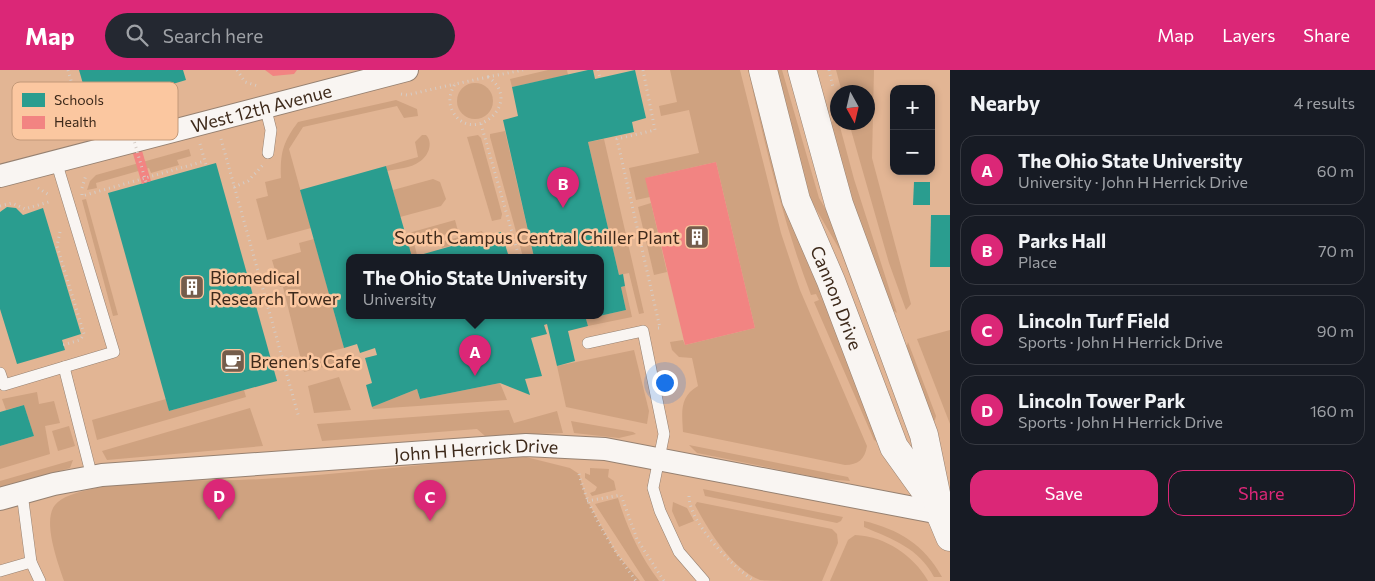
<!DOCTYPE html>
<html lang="en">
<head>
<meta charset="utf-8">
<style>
  body { margin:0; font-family:Commissioner,sans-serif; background:#242831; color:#f1f3f6 }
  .controls { position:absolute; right:15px; top:15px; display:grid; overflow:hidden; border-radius:10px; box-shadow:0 2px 8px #0003 }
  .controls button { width:45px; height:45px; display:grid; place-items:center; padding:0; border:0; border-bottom:1px solid #363941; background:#171b24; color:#f1f3f6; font:25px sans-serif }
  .compass { position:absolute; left:830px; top:15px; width:45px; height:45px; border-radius:50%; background:#171b24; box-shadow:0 2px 8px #0003; rotate:172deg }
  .you { position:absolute; left:664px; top:312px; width:18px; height:18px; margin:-12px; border:4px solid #fff; border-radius:50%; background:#1a73e8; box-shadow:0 0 0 8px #1a73e833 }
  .badge { display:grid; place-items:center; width:32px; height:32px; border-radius:50%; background:#db2777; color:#fff; font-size:16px; font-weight:700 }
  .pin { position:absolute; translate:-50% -41px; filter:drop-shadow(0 1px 2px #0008) }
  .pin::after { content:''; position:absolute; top:26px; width:18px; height:15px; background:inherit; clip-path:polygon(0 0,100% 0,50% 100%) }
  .popup { position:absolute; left:346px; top:184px; width:258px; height:65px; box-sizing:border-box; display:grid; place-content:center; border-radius:10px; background:#171b24; filter:drop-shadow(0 1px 4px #0005); font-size:16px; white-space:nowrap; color:#9ea1a6 }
  .popup b { font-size:19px; color:#f1f3f6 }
  .popup::after { content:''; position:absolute; left:50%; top:100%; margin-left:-10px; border:10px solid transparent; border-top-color:#171b24 }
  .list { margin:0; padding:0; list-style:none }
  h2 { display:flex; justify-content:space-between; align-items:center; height:65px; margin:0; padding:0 20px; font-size:21px }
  h2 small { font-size:16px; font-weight:400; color:#9ea1a6 }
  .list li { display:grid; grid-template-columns:32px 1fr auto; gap:15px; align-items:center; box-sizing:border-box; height:70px; margin:0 10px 10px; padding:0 10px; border:1px solid #363941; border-radius:15px }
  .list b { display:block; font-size:19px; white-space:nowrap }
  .list p { margin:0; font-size:16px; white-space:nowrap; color:#9ea1a6 }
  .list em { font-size:16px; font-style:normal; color:#9ea1a6 }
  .actions { display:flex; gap:10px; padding:15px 20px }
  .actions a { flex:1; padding:11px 0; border:1px solid #db2777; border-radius:15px; text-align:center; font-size:18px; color:#db2777 }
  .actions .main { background:#db2777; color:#fff }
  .icon { flex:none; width:28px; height:28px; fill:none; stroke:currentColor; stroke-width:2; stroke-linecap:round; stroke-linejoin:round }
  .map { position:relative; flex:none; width:950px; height:511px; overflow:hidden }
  header { display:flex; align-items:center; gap:30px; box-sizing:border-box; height:70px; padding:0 25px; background:#db2777; color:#fff }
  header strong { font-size:24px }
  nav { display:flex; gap:28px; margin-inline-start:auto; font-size:18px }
  .search { width:350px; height:45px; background:#242831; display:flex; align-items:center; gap:12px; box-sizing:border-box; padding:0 18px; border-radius:28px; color:#9ea1a6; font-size:19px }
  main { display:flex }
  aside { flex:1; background:#171b24 }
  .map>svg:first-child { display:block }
</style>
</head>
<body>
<header>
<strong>Map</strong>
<div class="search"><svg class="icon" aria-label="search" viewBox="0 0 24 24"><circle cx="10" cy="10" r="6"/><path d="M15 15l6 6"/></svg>Search here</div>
<nav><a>Map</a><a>Layers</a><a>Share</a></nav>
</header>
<main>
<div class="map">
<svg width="950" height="511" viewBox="0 0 950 511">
  <rect width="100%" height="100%" fill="#d9bda8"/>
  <path fill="#e2b594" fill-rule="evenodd" d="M0,0H950V511H0ZM894,19H931V101H894ZM838,22H868V52H838ZM350,187H600V245H350Z"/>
  <g fill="#cfa280">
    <polygon points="548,0 567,0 568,5 512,17 510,9"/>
    <path d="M670,0H740L781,163L800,220L867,376C865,389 858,395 845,395L683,362C682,342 679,327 698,316L692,288L679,287L672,280L670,272L683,270L685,275L755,258L716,92L646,108L650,127L636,130L629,98L699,83L689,40L661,46L659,36L677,32Z"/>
    <path d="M748,0H755L883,370L877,372L874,370L814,232L819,230L816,224L811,225C783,152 765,76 748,0Z"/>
    <polygon points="777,0 782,0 819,128 842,166 857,219 854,217 841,182 812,132 793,75"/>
    <polygon points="836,0 874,0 872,88 911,234 906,240 889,193 849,53 868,52 868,22 842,22"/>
    <circle cx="475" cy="31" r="18"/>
    <path d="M396,30L417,39L418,46L404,48L397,36L303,57L289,79L311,158L267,170L256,129L268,126L265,112L281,108C280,83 283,72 298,52Z"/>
    <polygon points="836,42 854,109 897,243 889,238 862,164 831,55"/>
    <polygon points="505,61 534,187 523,187 490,67 490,64"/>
    <path d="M422,65H426C434,73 428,87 419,92C411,98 397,99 387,101L386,96L418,87L415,72Z"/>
    <polygon points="478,65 481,68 502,144 501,149 492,151 467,67"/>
    <polygon points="604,69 644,243 639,244 629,203 619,205 588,72"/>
    <polygon points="189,79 191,86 177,90 179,95 151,103 149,98 96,113 97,118 87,120 90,111 96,105"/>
    <polygon points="433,109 440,112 446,129 441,136 400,147 393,120"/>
    <polygon points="86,129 118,245 113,246 82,130"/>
    <polygon points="651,133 667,202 654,205 638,137"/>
    <polygon points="455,150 458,161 414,173 417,185 411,187 405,164"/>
    <polygon points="482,161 484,167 442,178 440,172"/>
    <polygon points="314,169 344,278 332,281 335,294 304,302 283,217 280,217 272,190 301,182 299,173"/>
    <polygon points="625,216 632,247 588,256 586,249 626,240 621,217"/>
    <polygon points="950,260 950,354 917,269"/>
    <polygon points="908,272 936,346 935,350 932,352 905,282"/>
    <polygon points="634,280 649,341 647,354 566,337 557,296"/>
    <polygon points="339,307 351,340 314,343 308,316"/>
    <polygon points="500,313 507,330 373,339 372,337 417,319 420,329"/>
    <polygon points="244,320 246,327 97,370 92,350 166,329 169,341"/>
    <polygon points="37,322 39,334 54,331 60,353 45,356 50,384 0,399 0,376 34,366 24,335 6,340 2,329"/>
    <polygon points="250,338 263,376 107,390 102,381"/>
    <polygon points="509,340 514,353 557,341 563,363 485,366 477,359 322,371 317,354"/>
    <polygon points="571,351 633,362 636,364 619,368 574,363"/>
    <polygon points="69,356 75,376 58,381 52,361"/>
    <polygon points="689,375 848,407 850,411 825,409 697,383"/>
    <path d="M526,387L570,398L579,404L586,428L616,483L640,511H64C58,493 42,451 55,435C67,419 122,414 141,412C174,409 207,411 239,410C335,407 430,391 526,387Z"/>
    <polygon points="73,390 70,398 0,418 0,411"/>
    <polygon points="590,398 609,399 608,407 614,411 616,420 592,426 590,423 595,421 597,417 585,408 585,403 590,405"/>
    <polygon points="703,419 843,447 841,451 837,453 705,426"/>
    <path d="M618,428C627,458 640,486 659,511H645L595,434Z"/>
    <polygon points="673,432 687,438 694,451 679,457 672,441"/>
    <path d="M697,432L832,459L837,464L838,473L822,511C809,511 769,511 760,510C732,499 708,460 695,435Z"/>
    <path d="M864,451C898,459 925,475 942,507H934C919,478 892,469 864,457Z"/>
    <path d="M855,465C885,466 914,486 928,511H830L848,470Z"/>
  </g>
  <g fill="#2a9d8f">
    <polygon points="79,0 183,0 186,10 156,19 158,25 140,31 138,24 90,38"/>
    <polygon points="588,0 593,0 595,9 635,0 646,48 632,52 634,62 588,72 619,205 623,204 625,216 621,217 626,240 586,249 588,256 568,261 575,291 557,296 547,254 544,255 547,264 531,268 542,306 525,309 530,325 500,313 420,329 417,319 372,337 366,315 372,313 365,288 377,285 375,278 360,283 357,274 344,278 300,120 386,96 412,187 350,187 350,245 600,245 600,187 534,187 503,50 518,46 512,17"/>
    <polygon points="216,93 277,311 169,341 108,123"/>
    <polygon points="914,112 930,112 930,135 913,135"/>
    <polygon points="7,137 16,138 23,145 43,138 81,264 62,270 65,280 17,294 0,239 0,142"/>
    <polygon points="931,145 950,145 950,197 930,197"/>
    <polygon points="501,162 509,187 413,187"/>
    <polygon points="24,335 34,366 0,376 0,342"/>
  </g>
  <g fill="#f28482">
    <polygon points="265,0 297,0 294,4 273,6"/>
    <polygon points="126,27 151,111 142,114 117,30"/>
    <polygon points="716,92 755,258 685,275 645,108"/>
  </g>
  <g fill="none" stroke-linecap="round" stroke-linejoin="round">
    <defs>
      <g id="service">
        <polyline points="265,36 271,60 268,83"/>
        <polyline points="588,273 643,261 664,364 653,418 660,441 679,482 704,511"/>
        <polyline points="64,297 92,407"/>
        <polyline points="0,303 4,315 114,282 56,91"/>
        <polyline points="22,423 31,492 40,511"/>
        <polyline points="0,501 31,492"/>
      </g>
      <g id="minor">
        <path id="s1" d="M0,106L407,0"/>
        <path id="s2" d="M0,429L54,414L102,405L526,375L605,379L940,443"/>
      </g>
      <g id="tertiary">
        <path id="s3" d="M763,0L796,130L831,211L894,377L934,433"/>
        <polyline points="802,0 839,134 924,365 940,443 950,467"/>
      </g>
    </defs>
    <use href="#service" stroke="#968171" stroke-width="12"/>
    <use href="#minor" stroke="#968171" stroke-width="24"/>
    <use href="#tertiary" stroke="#968171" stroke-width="29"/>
    <g stroke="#d5ccc6" stroke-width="3" stroke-dasharray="1 4" stroke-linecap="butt">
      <polyline points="68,0 82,48 88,55 98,58"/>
      <polyline points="237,0 245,12 258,16"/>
      <polyline points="598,0 600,8"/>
      <polyline points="643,0 655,60 617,69 660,258 657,258"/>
      <polyline points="829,0 833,17"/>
      <path d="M488,7C526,33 470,78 452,40C448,31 450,22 455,14Z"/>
      <polyline points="488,7 523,0"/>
      <polyline points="161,17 168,40"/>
      <polyline points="401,24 407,25 455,14"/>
      <polyline points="481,54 519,187"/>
      <polyline points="221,69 299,348"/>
      <polyline points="200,74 206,95"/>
      <polyline points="234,117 248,111 263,95"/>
      <polyline points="38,118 49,125"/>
      <polyline points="82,118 86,105"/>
      <polyline points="82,124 82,126 205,91"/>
      <polyline points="0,136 12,133 25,139 52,131"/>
      <polyline points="60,162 57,176 84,264 80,270 63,275"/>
      <path d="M579,404C589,443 613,479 636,511"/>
      <path d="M689,426C689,453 733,497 754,511"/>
      <polyline points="587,431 621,425 637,469 664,511"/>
    </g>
    <use href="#service" stroke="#f9f5f2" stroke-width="11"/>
    <use href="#minor" stroke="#f9f5f2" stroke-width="22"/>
    <use href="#tertiary" stroke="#f9f5f2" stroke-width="28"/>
    <polyline stroke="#d5ccc6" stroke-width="3" stroke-dasharray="1 4" stroke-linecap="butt" points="122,29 146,112"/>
  </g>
  <defs>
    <symbol id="building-square" viewBox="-11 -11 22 22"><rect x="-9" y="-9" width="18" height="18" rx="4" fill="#745d4c" stroke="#fbc7a0"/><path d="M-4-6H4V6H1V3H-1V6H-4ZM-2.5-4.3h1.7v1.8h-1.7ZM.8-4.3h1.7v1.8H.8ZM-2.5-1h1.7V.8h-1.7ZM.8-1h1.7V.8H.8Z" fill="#fff"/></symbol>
    <symbol id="cafe-square" viewBox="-11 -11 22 22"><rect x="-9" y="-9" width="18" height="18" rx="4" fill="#745d4c" stroke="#fbc7a0"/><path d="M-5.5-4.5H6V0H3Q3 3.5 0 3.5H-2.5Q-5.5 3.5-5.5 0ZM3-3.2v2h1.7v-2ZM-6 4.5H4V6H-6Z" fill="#fff"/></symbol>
  </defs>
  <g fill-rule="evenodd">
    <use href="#building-square" x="683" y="153" width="28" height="28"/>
    <use href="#building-square" x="178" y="203" width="28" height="28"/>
    <use href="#cafe-square" x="219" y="277" width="28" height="28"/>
  </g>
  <g text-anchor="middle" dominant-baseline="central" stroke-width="5" stroke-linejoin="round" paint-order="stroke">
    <g font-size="18" fill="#3e2a1b" stroke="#fbc7a0">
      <text stroke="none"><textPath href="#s1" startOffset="270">West 12th Avenue</textPath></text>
      <text stroke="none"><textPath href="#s3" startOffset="240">Cannon Drive</textPath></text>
      <text stroke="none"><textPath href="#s2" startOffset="480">John H Herrick Drive</textPath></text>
    </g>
    <g font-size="18" fill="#3e2a1b" stroke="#fbc7a0" text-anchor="start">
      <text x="680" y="167" text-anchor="end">South Campus Central Chiller Plant</text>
      <text x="210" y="207">Biomedical<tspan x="210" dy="21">Research Tower</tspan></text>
      <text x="250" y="291">Brenen’s Cafe</text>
    </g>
  </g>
  <rect x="12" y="12" width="166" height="58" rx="8" fill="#fbc7a0" stroke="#c29878" stroke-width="1"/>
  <rect x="22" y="23" width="23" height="14" fill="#2a9d8f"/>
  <rect x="22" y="46" width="23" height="13" fill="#f28482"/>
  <g font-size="14" fill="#3e2a1b">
    <text x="54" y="35">Schools</text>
    <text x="54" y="57">Health</text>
  </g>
</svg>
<div class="controls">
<button>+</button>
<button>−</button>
</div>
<svg class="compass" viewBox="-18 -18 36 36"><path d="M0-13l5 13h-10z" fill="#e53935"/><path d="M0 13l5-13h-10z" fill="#9ea1a6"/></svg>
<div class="you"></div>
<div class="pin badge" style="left:475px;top:306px">A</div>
<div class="popup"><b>The Ohio State University</b>University</div>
<div class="pin badge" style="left:563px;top:138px">B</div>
<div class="pin badge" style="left:430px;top:451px">C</div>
<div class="pin badge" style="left:219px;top:450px">D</div>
</div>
<aside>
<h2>Nearby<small>4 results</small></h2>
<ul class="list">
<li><span class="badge">A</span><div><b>The Ohio State University</b><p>University · John H Herrick Drive</p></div><em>60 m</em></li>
<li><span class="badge">B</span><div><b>Parks Hall</b><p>Place</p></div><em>70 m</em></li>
<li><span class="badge">C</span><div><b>Lincoln Turf Field</b><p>Sports · John H Herrick Drive</p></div><em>90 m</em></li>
<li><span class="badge">D</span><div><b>Lincoln Tower Park</b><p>Sports · John H Herrick Drive</p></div><em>160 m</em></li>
</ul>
<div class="actions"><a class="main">Save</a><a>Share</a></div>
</aside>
</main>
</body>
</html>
